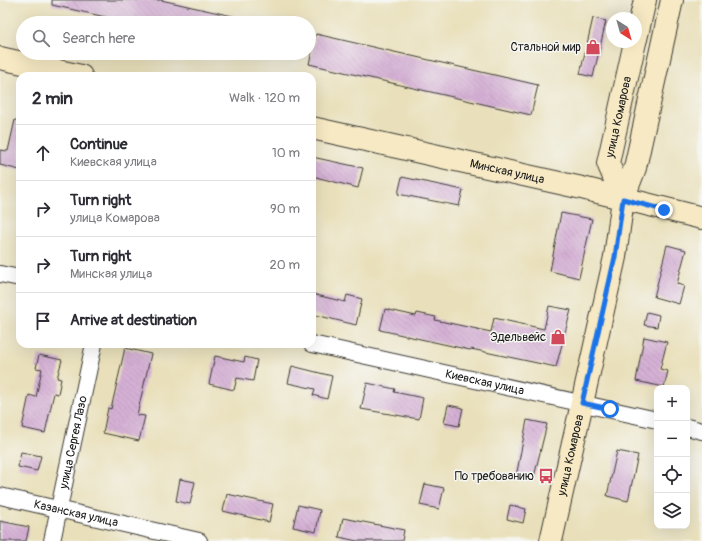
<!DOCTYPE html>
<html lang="en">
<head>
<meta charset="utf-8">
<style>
  body { margin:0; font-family:Pangolin,sans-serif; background:#f7f7f7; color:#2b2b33 }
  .controls { position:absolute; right:12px; bottom:12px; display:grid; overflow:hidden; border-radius:8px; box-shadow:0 4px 16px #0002 }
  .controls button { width:36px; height:36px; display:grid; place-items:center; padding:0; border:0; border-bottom:1px solid #e1e1e2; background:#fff; color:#2b2b33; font:20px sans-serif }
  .compass { position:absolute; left:606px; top:12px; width:36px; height:36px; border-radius:50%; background:#fff; box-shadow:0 4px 16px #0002; rotate:143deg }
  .stop { position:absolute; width:12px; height:12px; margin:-9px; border:3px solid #1a73e8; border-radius:50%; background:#fff }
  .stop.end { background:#1a73e8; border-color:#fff; box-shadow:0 1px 4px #0008 }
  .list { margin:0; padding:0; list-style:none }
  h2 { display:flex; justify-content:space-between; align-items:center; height:52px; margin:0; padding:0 16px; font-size:17px }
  h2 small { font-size:13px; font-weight:400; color:#7c7c81 }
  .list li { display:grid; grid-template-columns:26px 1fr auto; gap:12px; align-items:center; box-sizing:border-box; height:56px; padding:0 16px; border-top:1px solid #e1e1e2 }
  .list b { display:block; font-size:15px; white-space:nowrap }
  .list p { margin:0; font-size:13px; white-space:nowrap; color:#7c7c81 }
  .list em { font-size:13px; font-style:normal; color:#7c7c81 }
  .icon { flex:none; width:22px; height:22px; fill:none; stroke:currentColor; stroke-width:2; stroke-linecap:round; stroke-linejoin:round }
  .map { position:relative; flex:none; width:702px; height:541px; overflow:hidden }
  .search { position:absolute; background:#fff; box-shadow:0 4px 16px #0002; left:16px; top:16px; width:300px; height:44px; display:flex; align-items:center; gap:10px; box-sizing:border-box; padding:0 14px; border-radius:22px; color:#7c7c81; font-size:15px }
  .panel { position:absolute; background:#fff; box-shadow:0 4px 16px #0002; left:16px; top:72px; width:300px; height:276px; border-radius:12px }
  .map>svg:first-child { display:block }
</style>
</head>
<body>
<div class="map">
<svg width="702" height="541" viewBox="0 0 702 541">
  <defs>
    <pattern id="building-back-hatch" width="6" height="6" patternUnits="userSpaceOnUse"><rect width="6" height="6" fill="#d5b1d5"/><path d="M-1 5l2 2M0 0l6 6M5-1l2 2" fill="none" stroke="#b698b6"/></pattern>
  </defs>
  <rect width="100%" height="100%" fill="#f6f6f2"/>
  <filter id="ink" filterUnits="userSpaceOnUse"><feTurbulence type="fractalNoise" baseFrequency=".025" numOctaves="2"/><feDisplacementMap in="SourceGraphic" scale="8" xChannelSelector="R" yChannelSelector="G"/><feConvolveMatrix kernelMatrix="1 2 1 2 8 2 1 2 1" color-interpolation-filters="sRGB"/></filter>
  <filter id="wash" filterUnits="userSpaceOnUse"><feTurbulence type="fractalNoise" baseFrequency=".012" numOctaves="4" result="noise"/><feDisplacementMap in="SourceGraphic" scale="16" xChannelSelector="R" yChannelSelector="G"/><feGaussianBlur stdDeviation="0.9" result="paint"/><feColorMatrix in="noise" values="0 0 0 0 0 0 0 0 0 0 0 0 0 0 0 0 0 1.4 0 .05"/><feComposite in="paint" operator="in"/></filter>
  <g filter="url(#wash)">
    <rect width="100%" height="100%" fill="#e9e0bb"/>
    <g id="blocks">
      <g fill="url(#building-back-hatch)">
        <polygon points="52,0 161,0 241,18 241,23 132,23 52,5"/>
        <polygon points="593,18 606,21 593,77 580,74"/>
        <polygon points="316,34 538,85 531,115 309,64"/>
        <polygon points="15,120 20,120 20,170 0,165 0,150 8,151"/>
        <polygon points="312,157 363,168 358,188 312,176"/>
        <polygon points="402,177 463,190 459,206 398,194"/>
        <polygon points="561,213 592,219 579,278 550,271"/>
        <polygon points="667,245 686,250 677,284 684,286 679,304 654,297"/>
        <polygon points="312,294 345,302 347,295 362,299 356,325 312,314"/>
        <polygon points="549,306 571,310 556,367 471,349 470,350 380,330 385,309 416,316 417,313 436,317 435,320 491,332 494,318 544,329"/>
        <polygon points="647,312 659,315 657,327 644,325"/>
        <polygon points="644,337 667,342 660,369 668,371 664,387 636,381"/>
        <polygon points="125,348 151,354 137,415 145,416 139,441 103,433 108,408 111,409"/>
        <polygon points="39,355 62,360 57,378 61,379 58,394 54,393 45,433 22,428 29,395 36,397 42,369 36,368"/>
        <polygon points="215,356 244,362 245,357 257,360 253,381 237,378 234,390 209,384"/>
        <polygon points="292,366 332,376 327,399 313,395 315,389 288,383"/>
        <polygon points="367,383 395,389 394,392 423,398 419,419 361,409"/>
        <polygon points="448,405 463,408 459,426 444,423"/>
        <polygon points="527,420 547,424 533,481 516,477"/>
        <polygon points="617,451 638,455 628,501 607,496"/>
        <polygon points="21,452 41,456 37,471 18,467"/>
        <polygon points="180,479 195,482 190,504 176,501"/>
        <polygon points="425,484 444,488 439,509 420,505"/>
        <polygon points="227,494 273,504 269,522 223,511"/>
        <polygon points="298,505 320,510 316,532 293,527"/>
        <polygon points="510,505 526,509 523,523 507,519"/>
        <polygon points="343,518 404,530 402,541 357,541 339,537"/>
        <polygon points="0,521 29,527 26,541 0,541"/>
      </g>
    </g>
  </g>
  <g filter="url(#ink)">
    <use href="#blocks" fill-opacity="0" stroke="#3b3934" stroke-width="1"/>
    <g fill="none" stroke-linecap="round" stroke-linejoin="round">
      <defs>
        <g id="street">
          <polyline points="0,274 20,278"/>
          <path id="s1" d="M312,344L657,420"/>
          <polyline points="687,427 702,431"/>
          <path id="s2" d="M0,496L199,541"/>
          <path id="s3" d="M52,541L94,344"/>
        </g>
        <g id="secondary">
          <polyline points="636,39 645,0"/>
          <polyline points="0,58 81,76"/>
          <path id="s4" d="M312,128L582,188L702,218"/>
          <polyline points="623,199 635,168 672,0"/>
          <path id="s5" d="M551,541L615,257L623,199L608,163L635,42"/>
        </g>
      </defs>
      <use href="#street" stroke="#3b3934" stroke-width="18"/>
      <use href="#secondary" stroke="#3b3934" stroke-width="24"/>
      <use href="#street" stroke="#fff" stroke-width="16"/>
      <use href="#secondary" stroke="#f6e9c3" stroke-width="22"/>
    </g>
  </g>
  <g fill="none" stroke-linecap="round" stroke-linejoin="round" filter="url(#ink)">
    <polyline stroke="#1a73e8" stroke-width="5" points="610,409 582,403 615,257 623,199 664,210"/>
  </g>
  <defs>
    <symbol id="shop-bare" viewBox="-9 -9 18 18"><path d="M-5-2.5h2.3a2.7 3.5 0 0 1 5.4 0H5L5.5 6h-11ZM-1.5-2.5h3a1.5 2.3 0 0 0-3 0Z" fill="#d1495b" stroke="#f6f6f2" stroke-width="2.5" paint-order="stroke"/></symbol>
    <symbol id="bus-bare" viewBox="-9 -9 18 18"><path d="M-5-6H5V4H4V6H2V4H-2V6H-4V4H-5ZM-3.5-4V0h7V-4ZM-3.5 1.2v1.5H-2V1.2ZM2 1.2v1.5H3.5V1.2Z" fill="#d1495b" stroke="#f6f6f2" stroke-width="2.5" paint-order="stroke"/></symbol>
  </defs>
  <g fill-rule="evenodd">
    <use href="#shop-bare" x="582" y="36" width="22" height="22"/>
    <use href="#shop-bare" x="547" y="326" width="22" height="22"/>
    <use href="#bus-bare" x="535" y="465" width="22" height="22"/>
  </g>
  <g text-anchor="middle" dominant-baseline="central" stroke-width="3" stroke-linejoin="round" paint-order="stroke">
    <g font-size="12" fill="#1c1c1c" stroke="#f6f6f2" text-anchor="end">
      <text x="581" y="47">Стальной мир</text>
      <text x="546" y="337">Эдельвейс</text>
      <text x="534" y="476">По требованию</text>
    </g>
    <g font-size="12" fill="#1c1c1c" stroke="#f6f6f2">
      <text stroke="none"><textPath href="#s5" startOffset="436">улица Комарова</textPath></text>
      <text stroke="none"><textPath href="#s4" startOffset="200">Минская улица</textPath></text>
      <text stroke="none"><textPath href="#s1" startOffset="177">Киевская улица</textPath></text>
      <text stroke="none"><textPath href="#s3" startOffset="101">улица Сергея Лазо</textPath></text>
      <text stroke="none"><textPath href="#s5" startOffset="88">улица Комарова</textPath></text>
      <text stroke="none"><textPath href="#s2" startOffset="78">Казанская улица</textPath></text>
    </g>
  </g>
</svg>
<div class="controls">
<button>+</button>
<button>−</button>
<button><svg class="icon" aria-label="locate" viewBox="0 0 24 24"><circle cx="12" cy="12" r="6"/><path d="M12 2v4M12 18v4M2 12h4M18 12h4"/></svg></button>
<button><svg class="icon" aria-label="layers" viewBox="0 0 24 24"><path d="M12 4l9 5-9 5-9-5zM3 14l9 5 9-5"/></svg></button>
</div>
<svg class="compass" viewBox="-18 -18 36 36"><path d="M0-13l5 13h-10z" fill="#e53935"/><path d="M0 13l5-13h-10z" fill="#7c7c81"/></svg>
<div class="stop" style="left:610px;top:409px"></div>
<div class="stop end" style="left:664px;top:210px"></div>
<div class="search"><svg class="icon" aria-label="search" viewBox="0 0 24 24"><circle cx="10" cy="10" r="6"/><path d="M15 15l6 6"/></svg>Search here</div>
<section class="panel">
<h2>2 min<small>Walk · 120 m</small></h2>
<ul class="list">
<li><svg class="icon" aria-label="ahead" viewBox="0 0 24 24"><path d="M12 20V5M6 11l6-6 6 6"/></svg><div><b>Continue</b><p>Киевская улица</p></div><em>10 m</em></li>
<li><svg class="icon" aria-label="right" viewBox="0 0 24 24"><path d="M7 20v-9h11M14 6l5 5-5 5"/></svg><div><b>Turn right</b><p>улица Комарова</p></div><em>90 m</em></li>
<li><svg class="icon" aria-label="right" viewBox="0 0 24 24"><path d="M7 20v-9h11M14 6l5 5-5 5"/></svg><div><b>Turn right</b><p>Минская улица</p></div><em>20 m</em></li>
<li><svg class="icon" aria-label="arrive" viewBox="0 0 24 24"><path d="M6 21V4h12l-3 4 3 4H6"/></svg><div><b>Arrive at destination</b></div></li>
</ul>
</section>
</div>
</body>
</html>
